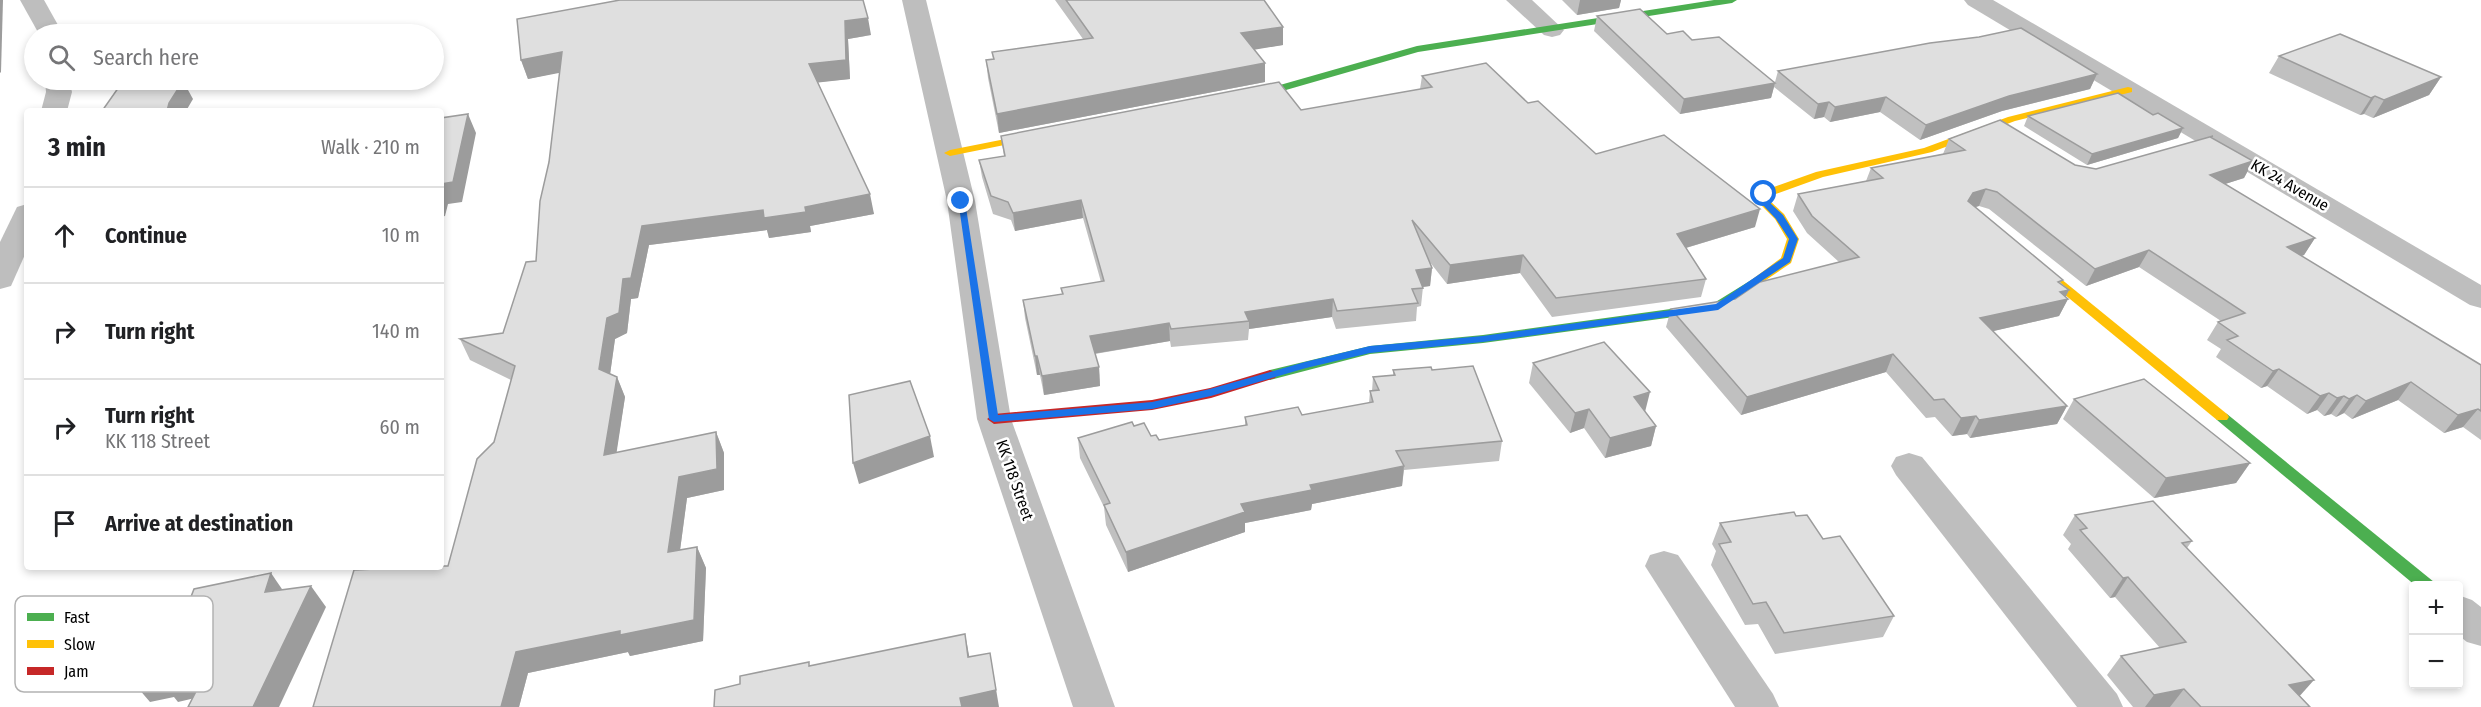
<!DOCTYPE html>
<html lang="en">
<head>
<meta charset="utf-8">
<style>
  body { margin:0; font-family:"Fira Sans Condensed",sans-serif; background:#f2f2f2; color:#202124 }
  .controls { position:absolute; right:18px; bottom:18px; display:grid; overflow:hidden; border-radius:6px; box-shadow:0 3px 9px #0003 }
  .controls button { width:54px; height:54px; display:grid; place-items:center; padding:0; border:0; border-bottom:2px solid #e0e0e0; background:#fff; color:#202124; font:30px sans-serif }
  .stop { position:absolute; width:18px; height:18px; margin:-14px; border:4px solid #1a73e8; border-radius:50%; background:#fff }
  .stop.end { background:#1a73e8; border-color:#fff; box-shadow:0 2px 6px #0008 }
  .list { margin:0; padding:0; list-style:none }
  h2 { display:flex; justify-content:space-between; align-items:center; height:78px; margin:0; padding:0 24px; font-size:26px }
  h2 small { font-size:20px; font-weight:400; color:#757577 }
  .list li { display:grid; grid-template-columns:39px 1fr auto; gap:18px; align-items:center; box-sizing:border-box; height:96px; padding:0 24px; border-top:2px solid #e0e0e0 }
  .list b { display:block; font-size:22px; white-space:nowrap }
  .list p { margin:0; font-size:20px; white-space:nowrap; color:#757577 }
  .list em { font-size:20px; font-style:normal; color:#757577 }
  .icon { flex:none; width:33px; height:33px; fill:none; stroke:currentColor; stroke-width:2; stroke-linecap:round; stroke-linejoin:round }
  .map { position:relative; flex:none; width:2481px; height:707px; overflow:hidden }
  .search { position:absolute; background:#fff; box-shadow:0 3px 9px #0003; left:24px; top:24px; width:420px; height:66px; display:flex; align-items:center; gap:15px; box-sizing:border-box; padding:0 21px; border-radius:33px; color:#757577; font-size:22px }
  .panel { position:absolute; background:#fff; box-shadow:0 3px 9px #0003; left:24px; top:108px; width:420px; height:462px; border-radius:6px }
  .map>svg:first-child { display:block }
</style>
</head>
<body>
<div class="map">
<svg width="2481" height="707" viewBox="0 0 2481 707">
  <rect width="100%" height="100%" fill="#fff"/>
  <g fill="none" stroke-linecap="round" stroke-linejoin="round">
    <g fill="#bebebe" fill-rule="evenodd">
      <polygon points="20,0 44,0 63,34 39,34"/>
      <polygon points="902,0 926,0 975,201 1011,419 1115,707 1073,707 977,419 947,201"/>
      <polygon points="1506,0 1532,0 1564,30 1560,35 1552,37 1544,35"/>
      <polygon points="1964,0 1993,0 2481,285 2481,308 2470,305 1968,5"/>
      <polygon points="45,80 69,80 72,92 67,111 41,111 46,92"/>
      <polygon points="27,204 27,250 11,286 0,289 0,242 17,207"/>
      <polygon points="1909,453 1922,457 2117,694 2123,707 2077,707 1896,475 1891,466 1896,457"/>
      <polygon points="1664,551 1678,555 1773,694 1779,707 1735,707 1645,566 1650,555"/>
      <polygon points="2458,595 2472,600 2481,607 2481,646 2467,642 2458,635"/>
    </g>
    <g fill="#4caf50" fill-rule="evenodd">
      <polygon points="1714,0 1737,0 1732,3 1418,52 1279,92 1240,100 1235,97 1236,95 1273,87 1417,46"/>
      <polygon points="1756,277 1762,281 1760,284 1718,311 1483,343 1370,354 1270,380 1263,375 1270,370 1370,346 1483,335 1714,303"/>
      <polygon points="2222,412 2227,414 2434,582 2436,586 2416,586 2217,420 2215,417"/>
    </g>
    <g fill="#ffc107" fill-rule="evenodd">
      <polygon points="2128,87 2132,88 2132,92 2015,121 1932,152 1823,177 1770,196 1770,201 1784,214 1799,239 1791,263 1760,284 1752,284 1750,281 1781,258 1787,239 1775,219 1758,202 1760,192 1816,172 1924,148 2008,117"/>
      <polygon points="1045,131 1051,134 1049,136 950,156 944,153 950,150"/>
      <polygon points="2035,260 2039,261 2227,414 2229,417 2227,420 2217,420 2031,267 2029,264"/>
    </g>
    <polygon fill="#c62828" fill-rule="evenodd" points="1270,370 1275,372 1277,375 1275,378 1211,398 1152,410 994,424 987,419 994,414 1152,400 1210,388"/>
  </g>
  <g fill="#c0c0c0">
    <polygon points="1055,0 1264,0 1283,27 1283,45 1254,49 1265,82 999,133 988,78 986,60 993,59 992,52 1083,39"/>
    <polygon points="1562,0 1621,0 1619,8 1577,15"/>
    <polygon points="1597,16 1692,40 1775,82 1778,71 2097,74 2090,89 2002,111 1920,140 1880,112 1830,122 1824,117 1814,119 1774,87 1771,98 1680,114 1594,31"/>
    <polygon points="871,35 848,39 850,79 818,82 874,214 810,226 811,232 769,238 767,230 649,245 638,298 631,299 627,333 615,339 610,374 617,377 625,397 616,453 716,432 724,453 724,490 687,498 680,550 697,547 706,568 703,641 630,656 628,652 528,673 519,707 313,707 448,566 494,442 511,380 470,360 460,339 503,333 536,261 549,162 560,72 528,79 521,60"/>
    <polygon points="2279,56 2441,77 2429,95 2373,118 2364,114 2360,115 2269,73"/>
    <polygon points="1422,76 1528,103 1596,154 1755,227 1686,248 1706,279 1701,297 1552,317 1520,273 1447,284 1429,261 1432,268 1430,286 1423,287 1421,306 1417,307 1416,321 1336,329 1332,317 1249,329 1248,340 1171,347 1170,341 1095,354 1099,367 1100,386 1044,395 1040,375 1037,375 1025,318 1023,300 1062,294 1061,288 1101,282 1083,218 1015,231 1011,220 993,214 982,177 979,160 1004,156 1001,136 1301,110 1420,89"/>
    <polygon points="2028,116 2183,128 2178,138 2087,165 2024,126"/>
    <polygon points="2212,138 2253,161 2244,178 2225,184 2315,238 2304,255 2301,256 2481,365 2481,440 2463,427 2444,433 2398,400 2352,419 2344,413 2336,417 2331,414 2324,416 2317,410 2307,414 2267,386 2261,388 2216,357 2221,349 2207,340 2218,322 2221,321 2139,267 2086,286 1989,209 1979,206 1975,207 2069,290 2065,297 2068,299 2059,316 1993,331 2067,406 2057,424 1970,438 1967,434 1952,436 1935,417 1926,418 1886,372 1741,415 1666,327 1671,309 1735,299 1839,262 1807,233 1793,211 1798,194 1866,181 1871,168 1943,154 1949,139 2096,169"/>
    <polygon points="1533,363 1645,412 1656,426 1651,446 1605,458 1584,428 1570,433 1529,383"/>
    <polygon points="1393,370 1432,370 1502,441 1499,461 1404,470 1402,486 1312,504 1311,510 1245,523 1245,532 1128,572 1106,525 1104,507 1080,458 1078,438 1134,426 1159,440 1245,425 1245,417 1302,415 1369,403 1370,391 1372,391 1373,377 1393,375"/>
    <polygon points="2074,399 2250,463 2236,483 2154,498 2063,419"/>
    <polygon points="2075,515 2192,541 2187,548 2300,696 2310,707 2133,707 2107,675 2121,656 2160,648 2115,597 2110,598 2068,549 2071,544 2063,535"/>
    <polygon points="1796,516 1823,539 1894,616 1883,637 1775,654 1758,624 1745,625 1711,565 1716,551 1712,544 1720,523"/>
  </g>
  <g fill="#9c9c9c">
    <polygon points="0,0 3,0 1,72 0,73"/>
    <polygon points="1580,0 1621,0 1619,8 1577,15"/>
    <polygon points="868,18 871,35 848,39 850,79 814,83 809,64 845,21"/>
    <polygon points="1283,27 1283,45 1241,52 1241,33"/>
    <polygon points="562,52 569,71 528,79 521,60"/>
    <polygon points="1265,63 1265,82 999,133 997,114"/>
    <polygon points="2097,74 2090,89 2002,111 1920,140 1926,125 2009,96"/>
    <polygon points="2441,77 2429,95 2373,118 2384,100"/>
    <polygon points="183,81 193,99 186,111 167,111 169,103"/>
    <polygon points="1775,83 1771,98 1680,114 1684,99"/>
    <polygon points="2375,96 2364,114 2360,115 2371,98"/>
    <polygon points="1886,97 1880,112 1830,122 1835,107"/>
    <polygon points="1829,102 1824,117 1814,119 1818,104"/>
    <polygon points="468,114 476,133 462,202 448,204 445,216 441,217 441,184"/>
    <polygon points="2183,128 2178,138 2087,165 2092,154"/>
    <polygon points="2253,161 2244,178 2200,192 2210,175"/>
    <polygon points="1986,189 1979,206 1966,210 1968,201 1973,193"/>
    <polygon points="870,194 874,214 810,226 811,232 769,238 767,230 649,245 638,298 631,299 627,333 615,339 608,389 599,369 607,318 642,226 763,210 805,207"/>
    <polygon points="1081,200 1083,218 1015,231 1013,213"/>
    <polygon points="1760,209 1755,227 1672,252 1677,234"/>
    <polygon points="2315,238 2304,255 2276,265 2287,247"/>
    <polygon points="2149,250 2139,267 2086,286 2095,269"/>
    <polygon points="1523,255 1520,273 1447,284 1450,265"/>
    <polygon points="1432,268 1430,286 1414,288 1416,270"/>
    <polygon points="2069,290 2064,300 2068,299 2059,316 1972,336 1980,318 2060,292"/>
    <polygon points="1333,299 1332,317 1249,329 1249,321 1245,312"/>
    <polygon points="1169,323 1170,341 1092,354 1090,336"/>
    <polygon points="1893,354 1886,372 1741,415 1747,397"/>
    <polygon points="1035,356 1037,356 1040,375 1037,375"/>
    <polygon points="1099,367 1100,386 1044,395 1042,376"/>
    <polygon points="2279,369 2267,386 2261,388 2273,371"/>
    <polygon points="617,377 625,397 613,476 604,455"/>
    <polygon points="2411,382 2398,400 2352,419 2366,401"/>
    <polygon points="1650,392 1645,412 1634,397"/>
    <polygon points="2329,393 2317,410 2307,414 2320,396"/>
    <polygon points="2357,395 2344,413 2336,417 2349,399"/>
    <polygon points="2344,396 2331,414 2324,416 2337,398"/>
    <polygon points="2067,406 2057,424 1970,438 1979,420"/>
    <polygon points="1589,409 1584,428 1570,433 1575,413"/>
    <polygon points="2478,409 2463,427 2444,433 2458,415"/>
    <polygon points="1976,416 1967,434 1952,436 1961,418"/>
    <polygon points="1656,426 1651,446 1605,458 1610,438"/>
    <polygon points="716,432 724,453 724,490 687,498 677,573 668,552 679,477"/>
    <polygon points="930,436 934,457 859,484 853,463"/>
    <polygon points="2250,463 2236,483 2154,498 2166,478"/>
    <polygon points="1404,466 1402,486 1312,504 1311,510 1245,523 1245,532 1128,572 1126,552 1241,504 1310,485"/>
    <polygon points="697,547 706,568 703,641 630,656 628,652 528,673 519,707 501,707 516,652"/>
    <polygon points="271,573 286,595 265,592"/>
    <polygon points="2128,577 2115,597 2110,598 2123,578"/>
    <polygon points="311,586 326,607 279,707 253,707"/>
    <polygon points="965,634 969,655 972,678 968,657"/>
    <polygon points="990,653 999,707 962,707 960,698"/>
    <polygon points="207,670 225,691 178,702 174,697 150,702 132,681 162,675"/>
    <polygon points="2314,680 2297,699 2289,685"/>
    <polygon points="2184,689 2170,707 2145,707 2154,695"/>
  </g>
  <g fill="#dfdfdf" stroke="#9c9c9c" stroke-width="1.5">
    <polygon points="620,0 863,0 868,18 845,21 846,60 809,64 870,194 805,207 806,212 764,218 763,210 642,226 631,278 623,279 619,313 607,318 599,369 617,377 604,455 716,432 717,469 679,477 668,552 697,547 694,620 620,635 620,631 516,652 501,707 313,707 354,570 419,567 441,567 441,566 448,566 477,459 494,442 515,366 460,339 503,333 526,262 536,261 540,201 549,162 562,52 521,60 517,19"/>
    <polygon points="1066,0 1264,0 1283,27 1241,33 1265,63 997,114 986,60 994,59 992,52 1093,38"/>
    <polygon points="1640,9 1667,34 1683,31 1692,40 1719,37 1775,83 1684,99 1597,16"/>
    <polygon points="2021,28 2097,74 2009,96 1926,125 1886,97 1835,107 1829,102 1818,104 1778,71 1930,43 1979,37"/>
    <polygon points="2340,34 2441,77 2384,100 2375,96 2371,98 2279,56"/>
    <polygon points="1486,63 1528,103 1538,101 1596,154 1664,135 1760,209 1677,234 1706,279 1556,298 1523,255 1450,265 1412,220 1432,268 1416,270 1423,288 1412,289 1418,303 1337,311 1333,299 1245,312 1249,321 1171,329 1169,323 1090,336 1099,367 1042,376 1037,356 1035,356 1023,300 1063,294 1061,288 1104,281 1081,200 1013,213 1008,202 991,196 979,160 1005,156 1001,136 1279,82 1301,110 1432,87 1422,76"/>
    <polygon points="140,80 170,80 183,81 169,103 167,111 102,111 121,84 139,81"/>
    <polygon points="2118,93 2153,115 2158,113 2183,128 2092,154 2028,116"/>
    <polygon points="468,114 453,182 441,184 441,118"/>
    <polygon points="2000,120 2075,165 2096,169 2213,136 2210,137 2253,161 2210,175 2315,238 2287,247 2481,365 2481,411 2478,409 2458,415 2411,382 2366,401 2357,395 2349,399 2344,396 2337,398 2329,393 2320,396 2279,369 2273,371 2227,340 2238,336 2218,322 2245,313 2149,250 2095,269 1997,192 1986,189 1973,193 1968,201 2063,280 2058,282 2069,290 2060,292 2068,299 1980,318 2067,406 1979,420 1976,416 1961,418 1944,399 1934,400 1893,354 1747,397 1671,309 1735,299 1760,282 1859,257 1812,216 1798,194 1883,178 1871,168 1965,150 1949,139"/>
    <polygon points="1604,342 1650,392 1634,397 1656,426 1610,438 1589,409 1575,413 1533,363"/>
    <polygon points="1473,366 1502,441 1396,451 1404,466 1310,485 1312,490 1241,504 1245,512 1126,552 1104,505 1110,503 1078,438 1132,422 1134,426 1144,423 1151,436 1156,435 1159,440 1247,425 1245,417 1298,407 1302,415 1373,402 1370,391 1379,390 1373,377 1395,375 1393,370 1431,367 1432,370"/>
    <polygon points="2144,379 2250,463 2166,478 2074,399"/>
    <polygon points="910,381 930,436 853,463 849,395"/>
    <polygon points="2153,501 2192,541 2182,543 2314,680 2289,685 2310,707 2201,707 2184,689 2154,695 2121,656 2186,642 2128,577 2123,578 2080,530 2087,528 2075,515"/>
    <polygon points="1794,512 1796,516 1807,515 1823,539 1840,536 1894,616 1784,633 1766,602 1753,604 1719,544 1731,542 1720,523"/>
    <polygon points="271,573 265,592 311,586 253,707 188,707 207,670 160,681 162,675 132,681 154,620 184,615 194,589"/>
    <polygon points="965,634 968,657 990,653 996,690 960,698 962,707 714,707 715,690 740,684 740,676 809,662 809,666"/>
  </g>
  <polygon fill="#1a73e8" points="1764,191 1769,194 1769,202 1783,215 1798,239 1790,262 1718,310 1483,342 1370,353 1306,368 1211,396 1152,409 994,422 989,419 958,199 965,201 998,415 1152,402 1210,389 1305,362 1370,346 1483,336 1716,304 1783,258 1789,239 1776,219 1760,202 1760,194"/>
  <g text-anchor="middle" dominant-baseline="central" stroke-width="5" stroke-linejoin="round" paint-order="stroke">
    <g font-size="16" fill="#000" stroke="#fff">
      <text transform="translate(2290 185) rotate(30)">KK 24 Avenue</text>
      <text transform="translate(1015 480) rotate(71)">KK 118 Street</text>
    </g>
  </g>
  <rect x="15" y="596" width="198" height="96" rx="9" fill="#fff" stroke="#b2b2b2" stroke-width="1.5"/>
  <rect x="27" y="613" width="27" height="8" fill="#4caf50"/>
  <rect x="27" y="640" width="27" height="8" fill="#ffc107"/>
  <rect x="27" y="667" width="27" height="8" fill="#c62828"/>
  <g font-size="16" fill="#000">
    <text x="64" y="623">Fast</text>
    <text x="64" y="650">Slow</text>
    <text x="64" y="677">Jam</text>
  </g>
</svg>
<div class="controls">
<button>+</button>
<button>−</button>
</div>
<div class="stop" style="left:1764px;top:194px"></div>
<div class="stop end" style="left:961px;top:201px"></div>
<div class="search"><svg class="icon" aria-label="search" viewBox="0 0 24 24"><circle cx="10" cy="10" r="6"/><path d="M15 15l6 6"/></svg>Search here</div>
<section class="panel">
<h2>3 min<small>Walk · 210 m</small></h2>
<ul class="list">
<li><svg class="icon" aria-label="ahead" viewBox="0 0 24 24"><path d="M12 20V5M6 11l6-6 6 6"/></svg><div><b>Continue</b></div><em>10 m</em></li>
<li><svg class="icon" aria-label="right" viewBox="0 0 24 24"><path d="M7 20v-9h11M14 6l5 5-5 5"/></svg><div><b>Turn right</b></div><em>140 m</em></li>
<li><svg class="icon" aria-label="right" viewBox="0 0 24 24"><path d="M7 20v-9h11M14 6l5 5-5 5"/></svg><div><b>Turn right</b><p>KK 118 Street</p></div><em>60 m</em></li>
<li><svg class="icon" aria-label="arrive" viewBox="0 0 24 24"><path d="M6 21V4h12l-3 4 3 4H6"/></svg><div><b>Arrive at destination</b></div></li>
</ul>
</section>
</div>
</body>
</html>
